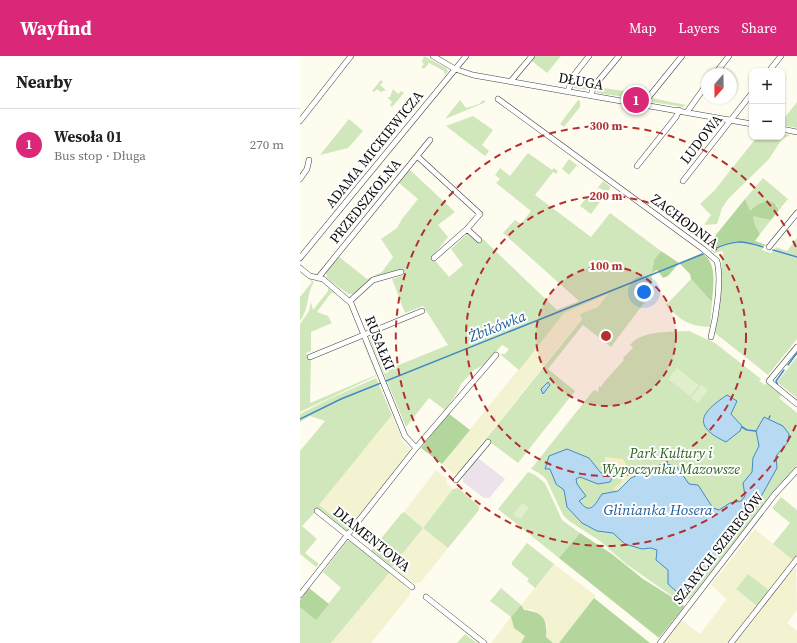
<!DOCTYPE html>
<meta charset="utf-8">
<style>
:root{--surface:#fff;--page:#f6f6f6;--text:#202124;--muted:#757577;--line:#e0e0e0;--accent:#db2777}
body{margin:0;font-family:"Source Serif 4",serif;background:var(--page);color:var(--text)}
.controls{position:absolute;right:12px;top:12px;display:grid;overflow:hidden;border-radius:8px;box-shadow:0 1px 3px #0004}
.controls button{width:36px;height:36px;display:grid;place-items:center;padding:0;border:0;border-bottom:1px solid var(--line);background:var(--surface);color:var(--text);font:20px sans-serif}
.compass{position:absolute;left:401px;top:12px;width:36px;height:36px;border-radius:50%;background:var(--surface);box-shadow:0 1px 3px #0004;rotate:200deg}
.you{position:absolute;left:344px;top:236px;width:14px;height:14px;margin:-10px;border:3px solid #fff;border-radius:50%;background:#1a73e8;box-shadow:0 0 0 6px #1a73e833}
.badge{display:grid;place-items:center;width:26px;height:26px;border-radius:50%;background:var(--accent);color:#fff;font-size:13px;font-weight:700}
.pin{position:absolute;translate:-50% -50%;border:2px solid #fff;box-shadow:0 1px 4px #0006}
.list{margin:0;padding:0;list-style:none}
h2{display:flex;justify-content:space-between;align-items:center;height:52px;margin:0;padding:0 16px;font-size:17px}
h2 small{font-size:13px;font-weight:400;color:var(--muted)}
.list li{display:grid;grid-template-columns:26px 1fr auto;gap:12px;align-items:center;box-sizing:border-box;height:72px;padding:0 16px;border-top:1px solid var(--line)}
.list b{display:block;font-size:15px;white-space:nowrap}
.list p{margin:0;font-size:13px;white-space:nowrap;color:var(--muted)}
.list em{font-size:13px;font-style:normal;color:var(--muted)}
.map{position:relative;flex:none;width:497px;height:587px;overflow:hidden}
header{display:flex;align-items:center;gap:24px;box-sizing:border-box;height:56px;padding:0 20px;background:var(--accent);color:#fff}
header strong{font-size:19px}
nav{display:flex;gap:22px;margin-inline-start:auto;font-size:14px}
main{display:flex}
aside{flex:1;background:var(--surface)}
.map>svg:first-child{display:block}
.industrial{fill:#ebe2ec}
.farmland{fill:#f3f2d1}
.green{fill:#cfe7bb}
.forest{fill:#b2d69b}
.sand{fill:#f7edbe}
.pitch{fill:#e1eecc}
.water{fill:#b7d9f2;stroke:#428ac5}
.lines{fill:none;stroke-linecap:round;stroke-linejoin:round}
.stream{stroke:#428ac5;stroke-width:1.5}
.minor-casing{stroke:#414141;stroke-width:6}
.minor{stroke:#fff;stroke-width:5}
.ring{fill:none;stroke:#b52f2e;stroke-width:2;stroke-dasharray:7 5}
.labels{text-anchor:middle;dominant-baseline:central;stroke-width:4;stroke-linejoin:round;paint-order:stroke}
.street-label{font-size:14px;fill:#0e0e0e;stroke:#fff}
.park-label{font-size:14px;font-style:italic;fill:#2c6222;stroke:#fff}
.water-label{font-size:15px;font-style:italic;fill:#1e5c98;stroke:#fff}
.centre{fill:#b52f2e;stroke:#fff;stroke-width:2}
.ring-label{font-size:12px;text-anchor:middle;font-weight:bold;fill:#b52f2e;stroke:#fff;stroke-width:4;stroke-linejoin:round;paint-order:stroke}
</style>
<header>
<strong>Wayfind</strong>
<nav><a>Map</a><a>Layers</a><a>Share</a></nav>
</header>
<main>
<aside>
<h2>Nearby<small></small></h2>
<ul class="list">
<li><span class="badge">1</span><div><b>Wesoła 01</b><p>Bus stop · Długa</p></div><em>270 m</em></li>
</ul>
</aside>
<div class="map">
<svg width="497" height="587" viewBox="0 0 497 587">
<rect width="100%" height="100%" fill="#fefcef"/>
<path class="industrial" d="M178,402L205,423L189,442H184L163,426V421Z"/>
<path class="farmland" d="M309,238L298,251L280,258L282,262L158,417L154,418L142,408L264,257Z
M92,359L103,385L110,392V397L49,473L19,449Z
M136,414L146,422L147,428L153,433L123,472L148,492L121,526L115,528L109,523L108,525L92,511L123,472L104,456Z
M455,473L494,505L470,535L448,518L436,533L458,551L430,587H363L381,564L400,578L427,543L411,529Z
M496,507L497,554L487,567L497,575V587H433Z
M254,508L296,540L259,587H253L246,581L247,569L243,562L231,553L224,554L221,549Z
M90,516L106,528L104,530L110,534V539L71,587H31Z
M211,561L214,572L225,580L221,587H191Z"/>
<path class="green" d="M124,0L146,12L148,15L145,19L144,15L129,7L124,13L121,11L124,8L122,6Z
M236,0H261L247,17L232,5Z
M276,19H277V29L292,30L289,34L274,32L272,28L274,25H277Z
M81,24L83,26L80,29L86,34L81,36L77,33L74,36L72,35Z
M297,31L324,35L325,41L297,37Z
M93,33L98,38L101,35L104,37L92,51L90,49L92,46L87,41H90Z
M352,42L386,49L383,51L352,46Z
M160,44L166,52L179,48L183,44L186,46L145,63Z
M278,44L280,45V51L264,71L260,68Z
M497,46V72L482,69V65Z
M173,60L193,74L182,89L189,95L185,100L146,70Z
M49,63L63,75L48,92L20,99Z
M482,77L490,79L482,83L469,103L429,142L422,152L417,168L404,169L411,159L400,148L414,135L457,81H482Z
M228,97L252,114L254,112L258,115L256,118L253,116L235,139L291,181L310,157L361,195L354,204L350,239L311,291L283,269L248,313L275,335L218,407L186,383L282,263L280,258L298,251L308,238L264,257L219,314L200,298H205L209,293L202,289L184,309L174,314L161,328L157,337L145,354L129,342L106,371L70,284V281L73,279L71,284L84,315L148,289L123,250L105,257L92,223L104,219L101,214L77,220L54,238H48L27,222L26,216L38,200L67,223L82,216L93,201L81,183L97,172L102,163L118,143L98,126L109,113L155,156L138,169L148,181L132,201L149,221L163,209L151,193L168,177L179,186L183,183L257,254L279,245L203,177L215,164L221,168L231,155L196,127L200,123L195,119L200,112L210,120Z
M269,103L277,109L269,119L262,113Z
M463,122L488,143L479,154L477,149L462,146L450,156L445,143Z
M303,125L311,131L291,158L280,150L287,141L292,145L298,136L302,138L304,135L300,132L297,133Z
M453,159L471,164L460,178L454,170Z
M497,182V201L474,194L476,191L487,195Z
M441,185L463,192L462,194L471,197L473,195L497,202V283L468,319L415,277L423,195L414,197L412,195L427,188Z
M9,222L14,226C6,239 10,251 0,265V241L12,226Z
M391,223L412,246L410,271C389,270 381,265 366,249Z
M28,232L34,237H31L17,256L28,260L32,267L11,276V295L6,297L11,304L10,347L76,319L63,287L59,285L63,286L76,318V320L0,356V268L9,255L11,246L13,254L28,235Z
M389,275L415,287L461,323L459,325L465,329L467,327L482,339L479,342L497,357V409L391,543L383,544L372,540L326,508L300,485L269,465L263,459L246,423L239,417L231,413L293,335L295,334L298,336L299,330L301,331L304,326L324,304L323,302L333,292L330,289C341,274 372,276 389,275Z
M497,301V342L477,326Z
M76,322L92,359L19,449L49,473L47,476L18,453L2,470L17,483L5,497L19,508L16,511L0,498V395L25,365L10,360L0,366V358L29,343Z
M228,416L235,419L245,427L262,464L280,477L259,502L198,453Z
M158,432L179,450V454L148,492L123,472L92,511L71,495L101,458L104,456L123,472L153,433Z
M481,441L497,454V501L494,505L473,488L490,467L472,452Z
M47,485H53L90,516L31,587H0V551L16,563L41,532L23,516Z
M227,487L254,508L235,532L227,525L229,523L212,509V506Z
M448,518L470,535L458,551L436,533Z
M201,532L221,549L211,561L190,545Z
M165,578L177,587H157Z"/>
<path class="forest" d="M445,143L450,155C459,146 472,139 479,154L471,164L453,160L455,170L460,178L455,185L466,189L464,190C441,184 433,183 411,194L410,189L411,185Z
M361,195L379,207L402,197C418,208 413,229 412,246L391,223L390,218L379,207L368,220L363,222L357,214L352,217L354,204Z
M148,357L170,374L142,408L121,392Z
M280,477L312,498L343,523L383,548L384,551L359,582L259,502Z
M9,532L29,548L16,564L0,551V544Z
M294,542L350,587H259Z
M221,549L224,554C241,556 248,561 246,581L253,587H221L225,580L214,572L211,561Z"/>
<path class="sand" d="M305,401L323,403L329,414L322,419L305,408Z
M336,414H341L343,417L330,423L318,435H316L313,432L320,428L324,420Z"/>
<path class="pitch" d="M377,312L399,329L390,340L368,323Z
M401,329L408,334L398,347L391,342Z
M222,447L229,452L220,463L213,458Z"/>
<path class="water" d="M248,326L250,329L243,338L241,333Z
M427,339L437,345L431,358L442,370L440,375L426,386C392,370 400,357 427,339Z
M464,361L483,370L489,378L488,386L476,400L477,412L453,455L429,487L393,528L392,531L381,537H378L368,528V514L356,504L357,494L351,492L342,493L325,488L313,477L297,475L282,467L267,451L264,434L256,428L250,413H245L249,400L267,393L289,402L301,417L313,420L310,426L298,428L280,421L276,423L277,428L286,440L279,445C282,447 283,451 287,452C294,454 298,443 302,438L318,435L331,422L364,407L377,411L389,428L398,429L413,452L419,454L430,447L441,445L445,440L443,427L452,416L453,402L459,390L456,375Z"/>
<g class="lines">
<path class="stream" d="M412,194C433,184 441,184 463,191
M473,194L497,201
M488,309L497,297
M478,330L476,325L484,314
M469,362L470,360
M0,363L41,343L403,198
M442,371L447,374L456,375"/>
<g class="minor-casing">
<path id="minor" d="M133,0L155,13L173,19L452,68
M469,15L481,0
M415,18L429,0
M211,25L232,0
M268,35L274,19L289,0
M291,39L294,30L319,0
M198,43L403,193L417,205C422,225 416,261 411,281
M346,49L348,42L382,0
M387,56L407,28
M0,65L51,0
M482,73L497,76
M117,100L180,158L167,173
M337,110L376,61L379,54
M0,123L7,113L9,104
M383,125L452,37
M469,191L497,157
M0,202L166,0
M134,202L167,173L179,184
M0,212L10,220L23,223L51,247L105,380L116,392
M18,222L130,84
M50,245L73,224L101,216
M497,291L469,325L497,348
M10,301L122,255
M156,424L188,386
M17,455L112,531
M0,539L116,392L196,299
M126,541L184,587
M360,587L475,438L497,414
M431,587L497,503"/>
</g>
<use href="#minor" class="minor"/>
</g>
<circle cx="306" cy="280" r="70" fill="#b52f2e" fill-opacity=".12"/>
<g class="ring">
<circle cx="306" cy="280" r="70"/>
<circle cx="306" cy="280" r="140"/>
<path d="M496 369A210 210 0 1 1 496 191"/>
</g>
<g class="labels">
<g class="street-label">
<text transform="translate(281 25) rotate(10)">DŁUGA</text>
<text transform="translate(401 83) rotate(-52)">LUDOWA</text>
<text transform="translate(74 93) rotate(-51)">ADAMA MICKIEWICZA</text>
<text transform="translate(65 145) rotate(-51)">PRZEDSZKOLNA</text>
<text transform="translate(385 165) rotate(37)">ZACHODNIA</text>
<text transform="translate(80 287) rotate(68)">RUSAŁKI</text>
<text transform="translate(72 483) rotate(39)">DIAMENTOWA</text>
<text transform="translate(418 492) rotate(-52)">SZARYCH SZEREGÓW</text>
</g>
<g class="park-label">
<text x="371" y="397">Park Kultury i<tspan x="371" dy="16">Wypoczynku Mazowsze</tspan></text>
</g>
<g class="water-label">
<text transform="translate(197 270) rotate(-22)">Żbikówka</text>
<text x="358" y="453">Glinianka Hosera</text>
</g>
</g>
<circle cx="306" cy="280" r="6" class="centre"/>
<g class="ring-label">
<text x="306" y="74">300 m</text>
<text x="306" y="144">200 m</text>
<text x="306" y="214">100 m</text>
</g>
</svg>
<div class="controls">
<button>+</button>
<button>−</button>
</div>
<svg class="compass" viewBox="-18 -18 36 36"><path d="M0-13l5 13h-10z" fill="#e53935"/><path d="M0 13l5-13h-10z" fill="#757577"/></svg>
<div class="you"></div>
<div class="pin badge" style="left:336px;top:44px">1</div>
</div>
</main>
